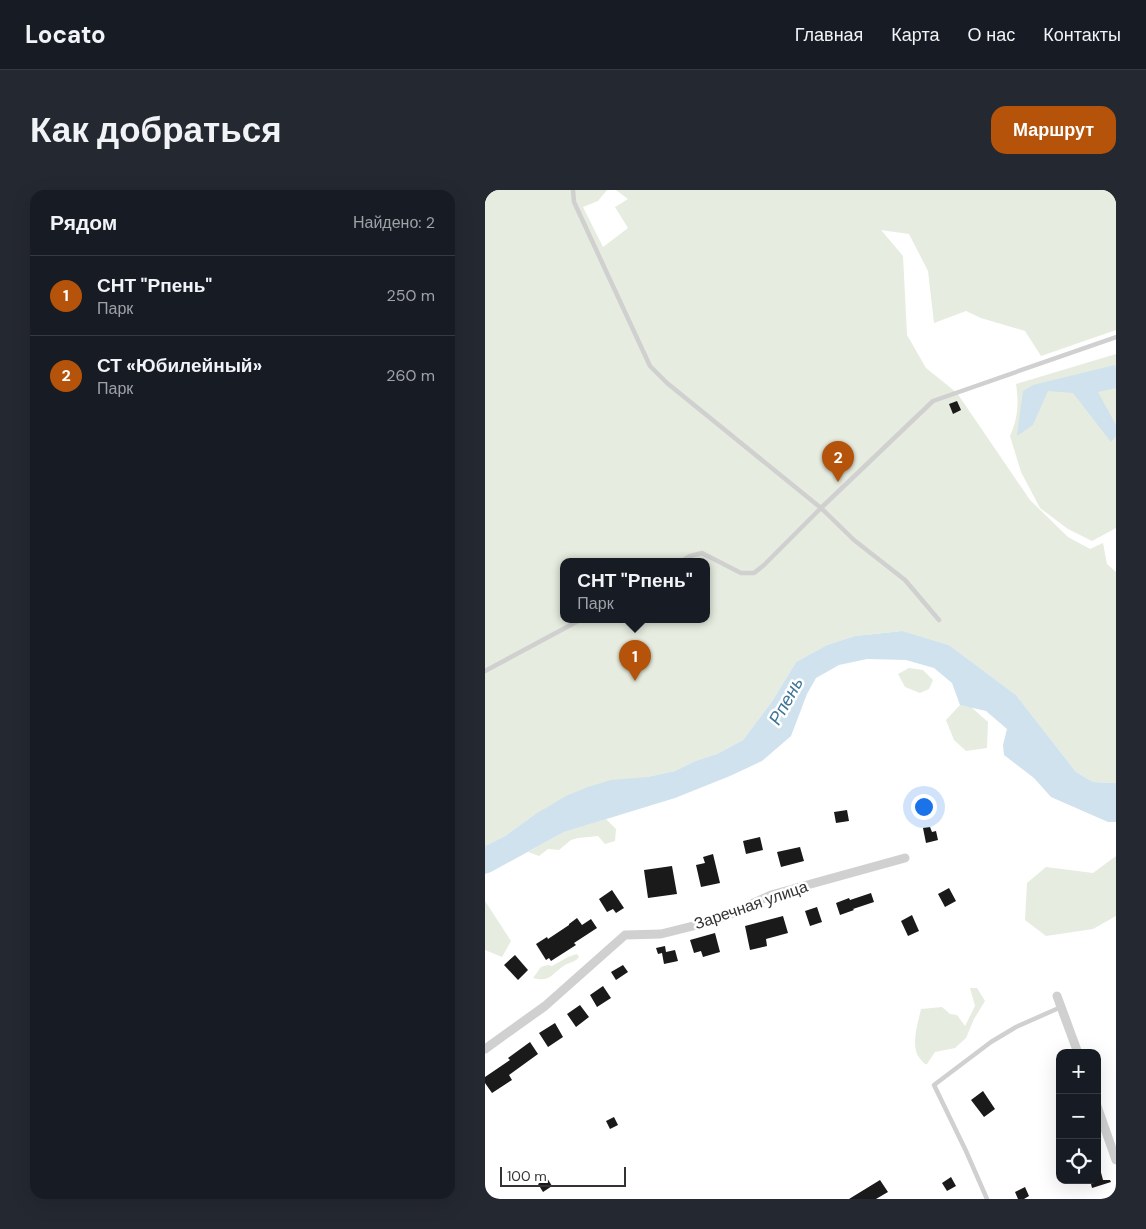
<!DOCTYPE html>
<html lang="ru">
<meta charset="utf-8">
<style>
:root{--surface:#171b24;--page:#242831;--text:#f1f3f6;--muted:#9ea1a6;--line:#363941;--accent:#b45309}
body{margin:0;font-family:"DM Sans",sans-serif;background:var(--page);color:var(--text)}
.controls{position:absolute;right:15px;bottom:15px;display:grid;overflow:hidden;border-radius:10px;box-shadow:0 5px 20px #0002}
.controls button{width:45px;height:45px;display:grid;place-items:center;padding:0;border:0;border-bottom:1px solid var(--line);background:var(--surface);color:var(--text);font:25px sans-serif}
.scale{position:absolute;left:15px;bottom:12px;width:126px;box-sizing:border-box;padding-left:5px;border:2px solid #333;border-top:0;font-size:14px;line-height:18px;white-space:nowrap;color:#333;-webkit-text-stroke:4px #fff;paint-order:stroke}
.you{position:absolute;left:438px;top:616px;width:18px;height:18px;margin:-12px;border:4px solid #fff;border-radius:50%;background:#1a73e8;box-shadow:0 0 0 8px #1a73e833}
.badge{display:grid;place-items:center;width:32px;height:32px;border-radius:50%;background:var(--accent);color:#fff;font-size:16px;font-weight:700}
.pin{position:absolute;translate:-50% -41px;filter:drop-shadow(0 1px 2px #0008)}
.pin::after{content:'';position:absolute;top:26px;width:18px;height:15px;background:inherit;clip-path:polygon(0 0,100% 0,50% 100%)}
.popup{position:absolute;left:75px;top:368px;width:150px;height:65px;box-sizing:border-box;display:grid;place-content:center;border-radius:10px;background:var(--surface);filter:drop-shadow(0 1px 4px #0005);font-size:16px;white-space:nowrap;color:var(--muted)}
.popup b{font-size:19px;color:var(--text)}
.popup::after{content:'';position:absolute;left:50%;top:100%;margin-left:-10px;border:10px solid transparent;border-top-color:var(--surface)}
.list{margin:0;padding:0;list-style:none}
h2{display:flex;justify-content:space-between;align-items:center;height:65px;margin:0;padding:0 20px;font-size:21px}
h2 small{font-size:16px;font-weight:400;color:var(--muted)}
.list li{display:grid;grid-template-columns:32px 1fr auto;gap:15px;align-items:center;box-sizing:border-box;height:80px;padding:0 20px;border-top:1px solid var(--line)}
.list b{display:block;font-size:19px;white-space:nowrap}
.list p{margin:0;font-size:16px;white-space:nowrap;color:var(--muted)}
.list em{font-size:16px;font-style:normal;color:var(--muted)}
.icon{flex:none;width:28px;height:28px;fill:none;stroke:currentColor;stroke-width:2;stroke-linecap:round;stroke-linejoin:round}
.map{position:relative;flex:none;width:631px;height:1009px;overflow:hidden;border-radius:15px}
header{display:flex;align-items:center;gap:30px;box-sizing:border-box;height:70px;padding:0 25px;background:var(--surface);border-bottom:1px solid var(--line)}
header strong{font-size:24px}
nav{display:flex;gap:28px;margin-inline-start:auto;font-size:18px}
.intro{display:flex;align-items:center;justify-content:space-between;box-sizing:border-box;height:120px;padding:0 30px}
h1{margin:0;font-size:35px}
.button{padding:12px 22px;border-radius:15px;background:var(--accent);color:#fff;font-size:18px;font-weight:700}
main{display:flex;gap:30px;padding:0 30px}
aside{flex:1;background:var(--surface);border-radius:15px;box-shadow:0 5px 20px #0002}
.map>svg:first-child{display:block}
.green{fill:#e6ecdf;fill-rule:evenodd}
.water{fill:#cfe2ee}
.building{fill:#1a1a1a}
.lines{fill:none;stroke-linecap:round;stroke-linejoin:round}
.lane{stroke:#d0d0d0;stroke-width:4.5}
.street{stroke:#d0d0d0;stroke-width:9}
.labels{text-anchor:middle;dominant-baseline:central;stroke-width:5;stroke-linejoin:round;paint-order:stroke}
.street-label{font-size:16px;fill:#333;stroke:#fff}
.water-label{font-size:18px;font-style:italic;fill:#3f7597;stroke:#fff}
</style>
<header>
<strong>Locato</strong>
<nav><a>Главная</a><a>Карта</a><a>О нас</a><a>Контакты</a></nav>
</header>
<div class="intro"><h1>Как добраться</h1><a class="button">Маршрут</a></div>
<main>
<aside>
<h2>Рядом<small>Найдено: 2</small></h2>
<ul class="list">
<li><span class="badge">1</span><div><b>СНТ &quot;Рпень&quot;</b><p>Парк</p></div><em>250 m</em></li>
<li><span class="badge">2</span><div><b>СТ «Юбилейный»</b><p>Парк</p></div><em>260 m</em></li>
</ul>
</aside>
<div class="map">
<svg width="631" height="1009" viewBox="0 0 631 1009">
<rect width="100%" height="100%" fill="#fff"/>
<path class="green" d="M0,0H122L113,11L98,17L118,57L143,38L130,17L143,9L131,0H631V140L556,166L540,141L496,128L481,121L449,133L443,81L424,44L396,40L418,66L422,145L441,178L472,203L545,310L583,347L605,359L618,353L622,374L631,382V593L608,592L591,582L531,505L464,455L416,441L370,446L342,455L311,472L288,510L258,550L232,564L210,571L190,581L162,587L49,625L20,646L0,656ZM79,372H221V430H79Z
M631,164V338L607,351L583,339L555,318L536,282L525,246C533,228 534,213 531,194Z
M424,478L438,480L448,490L444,499L435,503L420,497L413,484Z
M475,515L486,517L503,532L502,558L481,561L469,550L461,530Z
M121,629L131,639L130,651L120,654L113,646L93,648L86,650L74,660L63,659L54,666L43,662L79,642Z
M631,666V726L608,739L561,746L540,730L542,693L561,677L608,683Z
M0,711L26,751L17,767L0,760Z
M92,764L94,767C90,772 86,772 80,775C67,783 66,793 48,788L56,777L63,775L67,776L83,767Z
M485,798H492L500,811L489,829L481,848L470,858L450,862L442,874H440C437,871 434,868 432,864C427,850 433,833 436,819L457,817L465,824L472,825L480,836L490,816Z"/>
<path class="water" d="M630,175L631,178V198L613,202L631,235V246L626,252L588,203L563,201L548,235L532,246L538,201L548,195Z
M417,441L464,455L531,505L591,582L608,592L631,593V632H623L566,607L549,588L519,565L518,555L522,539L501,521L475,515L467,493L449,478L421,470L382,469L354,475L331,488L322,504L306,546L277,571L245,586L190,608L79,642L6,682L0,684V656L20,646L49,625L81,606L103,597L126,590L162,587L190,581L210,571L232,564L258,550L288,510L311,472L342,455L370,446Z"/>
<path class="building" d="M472,211L476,220L468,224L464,214Z
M362,620L364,631L351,633L349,622Z
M445,637L447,642L451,641L453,650L441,653L438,638Z
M275,647L278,660L261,664L258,651Z
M315,657L319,671L296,677L292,662Z
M228,664L235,693L216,697L211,675L220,673L218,667Z
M187,676L192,704L163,708L159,680Z
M464,698L471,711L460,717L453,704Z
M127,700L139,718L131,723L128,719L122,722L114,709Z
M386,703L389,712L368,719L369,720L355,725L351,713L364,708L365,710Z
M332,717L337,732L325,736L320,721Z
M427,725L434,741L423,746L416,731Z
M298,726L303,743L281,749L282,756L265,760L260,736Z
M92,728L97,735L106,729L112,738L89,753L91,755L66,771L64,768L61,770L51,754L62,747L63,749L84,735V734Z
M230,743L235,762L218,767L216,761L209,763L205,750Z
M180,756L181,762L190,760L193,771L179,774L177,763L173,764L171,758Z
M30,765L43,780L33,790L19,775Z
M138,775L143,782L131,790L126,782Z
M118,796L126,808L112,817L105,805Z
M95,815L104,827L91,837L82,824Z
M70,833L78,847L63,857L54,843Z
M45,852L53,864L24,885L27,890L7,903L0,893V887L25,870L23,868Z
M498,901L510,919L499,927L486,910Z
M129,927L133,935L125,939L121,931Z
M612,975H614L618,990H625L626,992L607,998L605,990H612Z
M466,987L471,996L462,1001L457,993Z
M62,988L67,996L58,1002L53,994Z
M395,990L403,1002L391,1009H364Z
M540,997L544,1006L539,1009H533L530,1002Z"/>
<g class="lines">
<path class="lane" d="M88,0L89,12L165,176L182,193L336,318L369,350L420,390L454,430
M195,372L205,366L217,363L256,383H269L279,375L336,318L448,211L631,147
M0,481L95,430
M502,1009L481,961L449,895L506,852L531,837L576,817"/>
<path class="street" d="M572,806L593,863
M0,859L60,816L140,745L176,744L232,730L286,705L420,668
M612,916L631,970"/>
</g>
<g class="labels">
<g class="street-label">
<text transform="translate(266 715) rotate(-19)">Заречная улица</text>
</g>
<g class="water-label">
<text transform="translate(301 511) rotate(-61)">Рпень</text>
</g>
</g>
</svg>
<div class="controls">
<button>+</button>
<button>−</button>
<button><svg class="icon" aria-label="locate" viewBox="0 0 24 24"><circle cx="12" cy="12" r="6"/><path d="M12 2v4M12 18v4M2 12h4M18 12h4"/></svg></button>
</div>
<div class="scale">100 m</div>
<div class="you"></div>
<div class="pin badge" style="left:150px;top:491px">1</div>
<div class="popup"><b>СНТ &quot;Рпень&quot;</b>Парк</div>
<div class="pin badge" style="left:353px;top:292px">2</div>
</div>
</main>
